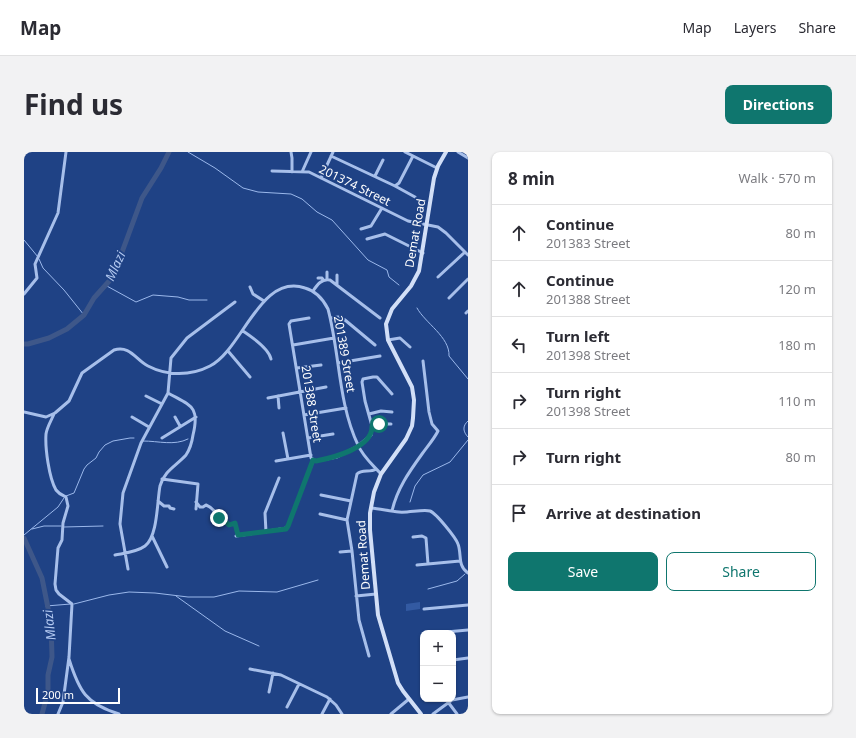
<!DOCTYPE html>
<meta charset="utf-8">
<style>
:root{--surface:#fff;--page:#f2f2f3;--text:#2b2b33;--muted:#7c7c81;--line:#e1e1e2;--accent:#0f766e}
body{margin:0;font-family:"Noto Sans",sans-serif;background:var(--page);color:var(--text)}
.controls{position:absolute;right:12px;bottom:12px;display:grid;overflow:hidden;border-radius:8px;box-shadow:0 1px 3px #0004}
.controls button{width:36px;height:36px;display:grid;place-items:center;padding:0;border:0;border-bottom:1px solid var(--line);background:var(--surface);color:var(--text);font:20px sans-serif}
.scale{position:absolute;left:12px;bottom:10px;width:84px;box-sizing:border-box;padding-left:4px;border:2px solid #fff;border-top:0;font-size:11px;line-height:14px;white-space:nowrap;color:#fff;-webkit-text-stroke:3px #1f4285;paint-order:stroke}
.stop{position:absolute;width:12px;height:12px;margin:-9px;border:3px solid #0f766e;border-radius:50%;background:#fff}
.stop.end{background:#0f766e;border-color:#fff;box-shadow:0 1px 4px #0008}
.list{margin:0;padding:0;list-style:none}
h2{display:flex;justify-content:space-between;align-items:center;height:52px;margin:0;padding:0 16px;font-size:17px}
h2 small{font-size:13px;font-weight:400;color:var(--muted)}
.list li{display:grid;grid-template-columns:26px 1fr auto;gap:12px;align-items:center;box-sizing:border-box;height:56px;padding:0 16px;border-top:1px solid var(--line)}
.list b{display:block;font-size:15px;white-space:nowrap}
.list p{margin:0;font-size:13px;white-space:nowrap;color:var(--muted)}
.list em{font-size:13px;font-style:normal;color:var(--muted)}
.actions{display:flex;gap:8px;padding:12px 16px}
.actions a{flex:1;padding:9px 0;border:1px solid var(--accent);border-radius:8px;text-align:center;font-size:14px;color:var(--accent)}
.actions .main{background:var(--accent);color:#fff}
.icon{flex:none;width:22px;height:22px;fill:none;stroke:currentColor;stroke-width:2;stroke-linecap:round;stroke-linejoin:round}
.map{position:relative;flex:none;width:444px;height:562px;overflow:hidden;border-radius:8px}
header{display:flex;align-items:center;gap:24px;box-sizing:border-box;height:56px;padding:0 20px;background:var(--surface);border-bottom:1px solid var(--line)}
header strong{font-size:19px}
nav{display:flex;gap:22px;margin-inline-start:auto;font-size:14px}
.intro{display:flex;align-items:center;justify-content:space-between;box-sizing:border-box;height:96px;padding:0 24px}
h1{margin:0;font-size:28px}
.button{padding:10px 18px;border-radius:8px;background:var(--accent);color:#fff;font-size:14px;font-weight:700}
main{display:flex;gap:24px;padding:0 24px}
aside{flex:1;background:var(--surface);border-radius:8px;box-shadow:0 1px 3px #0004}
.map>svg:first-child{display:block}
.green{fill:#335aa2}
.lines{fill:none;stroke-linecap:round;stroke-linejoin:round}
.stream{stroke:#9bb8eb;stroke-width:1}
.river{stroke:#3e5789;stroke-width:5}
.street{stroke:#a7bfea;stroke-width:3}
.secondary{stroke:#d2dff7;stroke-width:4}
.route{stroke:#0f766e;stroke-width:5}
.labels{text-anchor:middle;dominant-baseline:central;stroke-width:3.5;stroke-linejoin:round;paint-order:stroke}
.street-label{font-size:12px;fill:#fff;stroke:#1f4285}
.water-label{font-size:13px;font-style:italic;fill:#b3c9f1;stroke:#1f4285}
</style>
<header>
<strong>Map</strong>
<nav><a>Map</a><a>Layers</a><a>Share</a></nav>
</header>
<div class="intro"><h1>Find us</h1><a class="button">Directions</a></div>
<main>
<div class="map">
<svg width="444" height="562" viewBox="0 0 444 562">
<rect width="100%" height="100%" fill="#1f4285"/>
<path class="green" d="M396,450V457L382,459V452Z"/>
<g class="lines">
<path class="stream" d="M164,0L191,16L219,36L234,40L267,42L278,47L293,60L308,68L344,108L363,118L365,125L375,133
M0,88L14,105
M15,107L19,116L40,138L60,163
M81,133L112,150L129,143L154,145L165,148H183
M393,156C401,171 426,185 425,204L444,227
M444,269C438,274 439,280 444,285
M119,289C135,289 150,294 164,287
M42,344L50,341L60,317L63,313L72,306L75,300L81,293L89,289L106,286H110
M386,350L391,334L399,323L426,310L444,288
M40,375L79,374
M8,377L20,374H37
M0,383L34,355L40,346
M404,437L433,429L441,422
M152,444L201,479L235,494
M50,452L85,443L105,440L131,441L164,445H190L215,439L253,440L294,428
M22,454L47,452"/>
<path class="river" d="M0,192H4L25,186L43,177L60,163L70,146L87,127L94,111L118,46L137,16L145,0
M0,386L18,426L27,471L28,505L24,523V540L18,562"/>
<path class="street" d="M267,0L268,6V20
M381,0L413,16
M434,0L444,6
M307,4L371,34L375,31L389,4
M248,19L285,20L384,69L414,75L422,81L444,103
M278,20L287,0
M351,24L359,8
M297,26L309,0
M371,34L391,45
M337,77L347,74L358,56
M343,87L361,82L399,101
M303,120V127
M313,123V133
M414,125L441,100
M294,126H298L299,128
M226,135L229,142L240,149
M289,139C293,133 298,126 306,128L356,166
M0,142L13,126L11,112L34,61L42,0
M425,146L444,127
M442,161L444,159
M285,166L267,169L265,172L287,306L292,309L313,305L334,294L347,283L348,274L341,249L338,230L339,227L349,225H353L368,242
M307,166L314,165L321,168L351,193
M219,179C228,185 245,197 247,207
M364,188L376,186L386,195
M269,193L310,186
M204,199L226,225
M314,211L356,204
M273,216L297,213
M122,244L138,252
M254,244L255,256
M244,246L302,235
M0,260L22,265L31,261L45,249L58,221L90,198C106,193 112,208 124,214C143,224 167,224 186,214C219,197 236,121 281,136C292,139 299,147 304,157C316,202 314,251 334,293C339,305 349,313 357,322
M30,262C27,269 23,275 22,282C21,296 25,326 32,338C35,342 38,343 42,345L44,354L39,371L38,388L34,396L31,432L32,438L35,442L48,452L45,505L39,550L34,562
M345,262L357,259L368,260
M280,263L322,256
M108,265L125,275
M151,265L156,274
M348,274L360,272H367
M259,281L264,307
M138,286L172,265
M284,286L309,282
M252,309L287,303
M138,327L174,332L172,357
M297,343L327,349
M134,349L140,354H145L146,356L150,357
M172,350L176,355H179L182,353C189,356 193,361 195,368L205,373L211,371L214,383
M347,356C356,357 366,359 375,360C384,361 399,357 406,359C412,361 432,386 434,392C438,403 433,413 444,421
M368,359C373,337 385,320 398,302C403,295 410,287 414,279L408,272L405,260L399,209
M296,362L323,368
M242,380L241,361L255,326
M128,384L143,415
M212,384L263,376L289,309
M389,385L398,384L402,386L404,412
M316,400L328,399
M91,403C101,401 113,400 121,394C134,384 133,349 136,334C140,319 152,314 162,303C166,297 168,290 169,283C176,254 167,254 144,241
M393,413L436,409
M104,417L96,372L99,341L117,291L144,241L147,206L163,186L211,150
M332,444L352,442
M400,457L444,453
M411,481L444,478
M345,504L335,468L328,399L323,368L333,322C338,317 346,321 352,317
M45,507C55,539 62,552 95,562
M429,508L444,506
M226,517L257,523L303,545L312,553L318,562
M245,540L249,521
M424,550L433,562
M263,555L275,532
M298,562L306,547
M367,562L385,547
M409,562L428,548L444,545"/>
<path class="secondary" d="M397,562L379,539L374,531L354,463L346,378V361L350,340L357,322L382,287L388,274L389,266L390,248L388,235L364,188L362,172L368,157L387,134L395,119L410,26L414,14L422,0"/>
</g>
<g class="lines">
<path class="route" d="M195,366L196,368L203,371L205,373L211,371L214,383L262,377L264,374L289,308L292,309C308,306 349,296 348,274L355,272"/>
</g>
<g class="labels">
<g class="street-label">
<text transform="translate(331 33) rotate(26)">201374 Street</text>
<text transform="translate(391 81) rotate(-80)">Demat Road</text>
<text transform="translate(321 202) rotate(80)">201389 Street</text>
<text transform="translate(288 252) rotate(81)">201388 Street</text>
<text transform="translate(339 403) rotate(-94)">Demat Road</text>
</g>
<g class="water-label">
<text transform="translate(91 114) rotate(-66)">Mlazi</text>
<text transform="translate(25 473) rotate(-97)">Mlazi</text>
</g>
</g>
</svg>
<div class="controls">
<button>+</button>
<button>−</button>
</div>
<div class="scale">200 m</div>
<div class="stop" style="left:355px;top:272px"></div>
<div class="stop end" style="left:195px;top:366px"></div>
</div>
<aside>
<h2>8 min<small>Walk · 570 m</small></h2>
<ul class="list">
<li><svg class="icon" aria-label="ahead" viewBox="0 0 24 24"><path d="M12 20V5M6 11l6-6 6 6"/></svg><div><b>Continue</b><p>201383 Street</p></div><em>80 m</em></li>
<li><svg class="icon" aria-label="ahead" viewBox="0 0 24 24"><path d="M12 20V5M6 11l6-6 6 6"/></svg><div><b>Continue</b><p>201388 Street</p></div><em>120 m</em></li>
<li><svg class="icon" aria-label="left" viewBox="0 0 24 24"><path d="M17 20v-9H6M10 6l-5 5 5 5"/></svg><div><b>Turn left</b><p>201398 Street</p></div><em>180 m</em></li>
<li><svg class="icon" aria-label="right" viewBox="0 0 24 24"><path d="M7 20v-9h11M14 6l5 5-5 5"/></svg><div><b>Turn right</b><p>201398 Street</p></div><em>110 m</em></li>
<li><svg class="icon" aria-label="right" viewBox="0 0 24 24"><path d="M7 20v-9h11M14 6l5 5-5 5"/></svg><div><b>Turn right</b></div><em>80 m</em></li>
<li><svg class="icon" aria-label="arrive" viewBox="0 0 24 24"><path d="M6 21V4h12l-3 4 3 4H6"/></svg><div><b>Arrive at destination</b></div></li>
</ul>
<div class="actions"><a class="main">Save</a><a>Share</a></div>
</aside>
</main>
